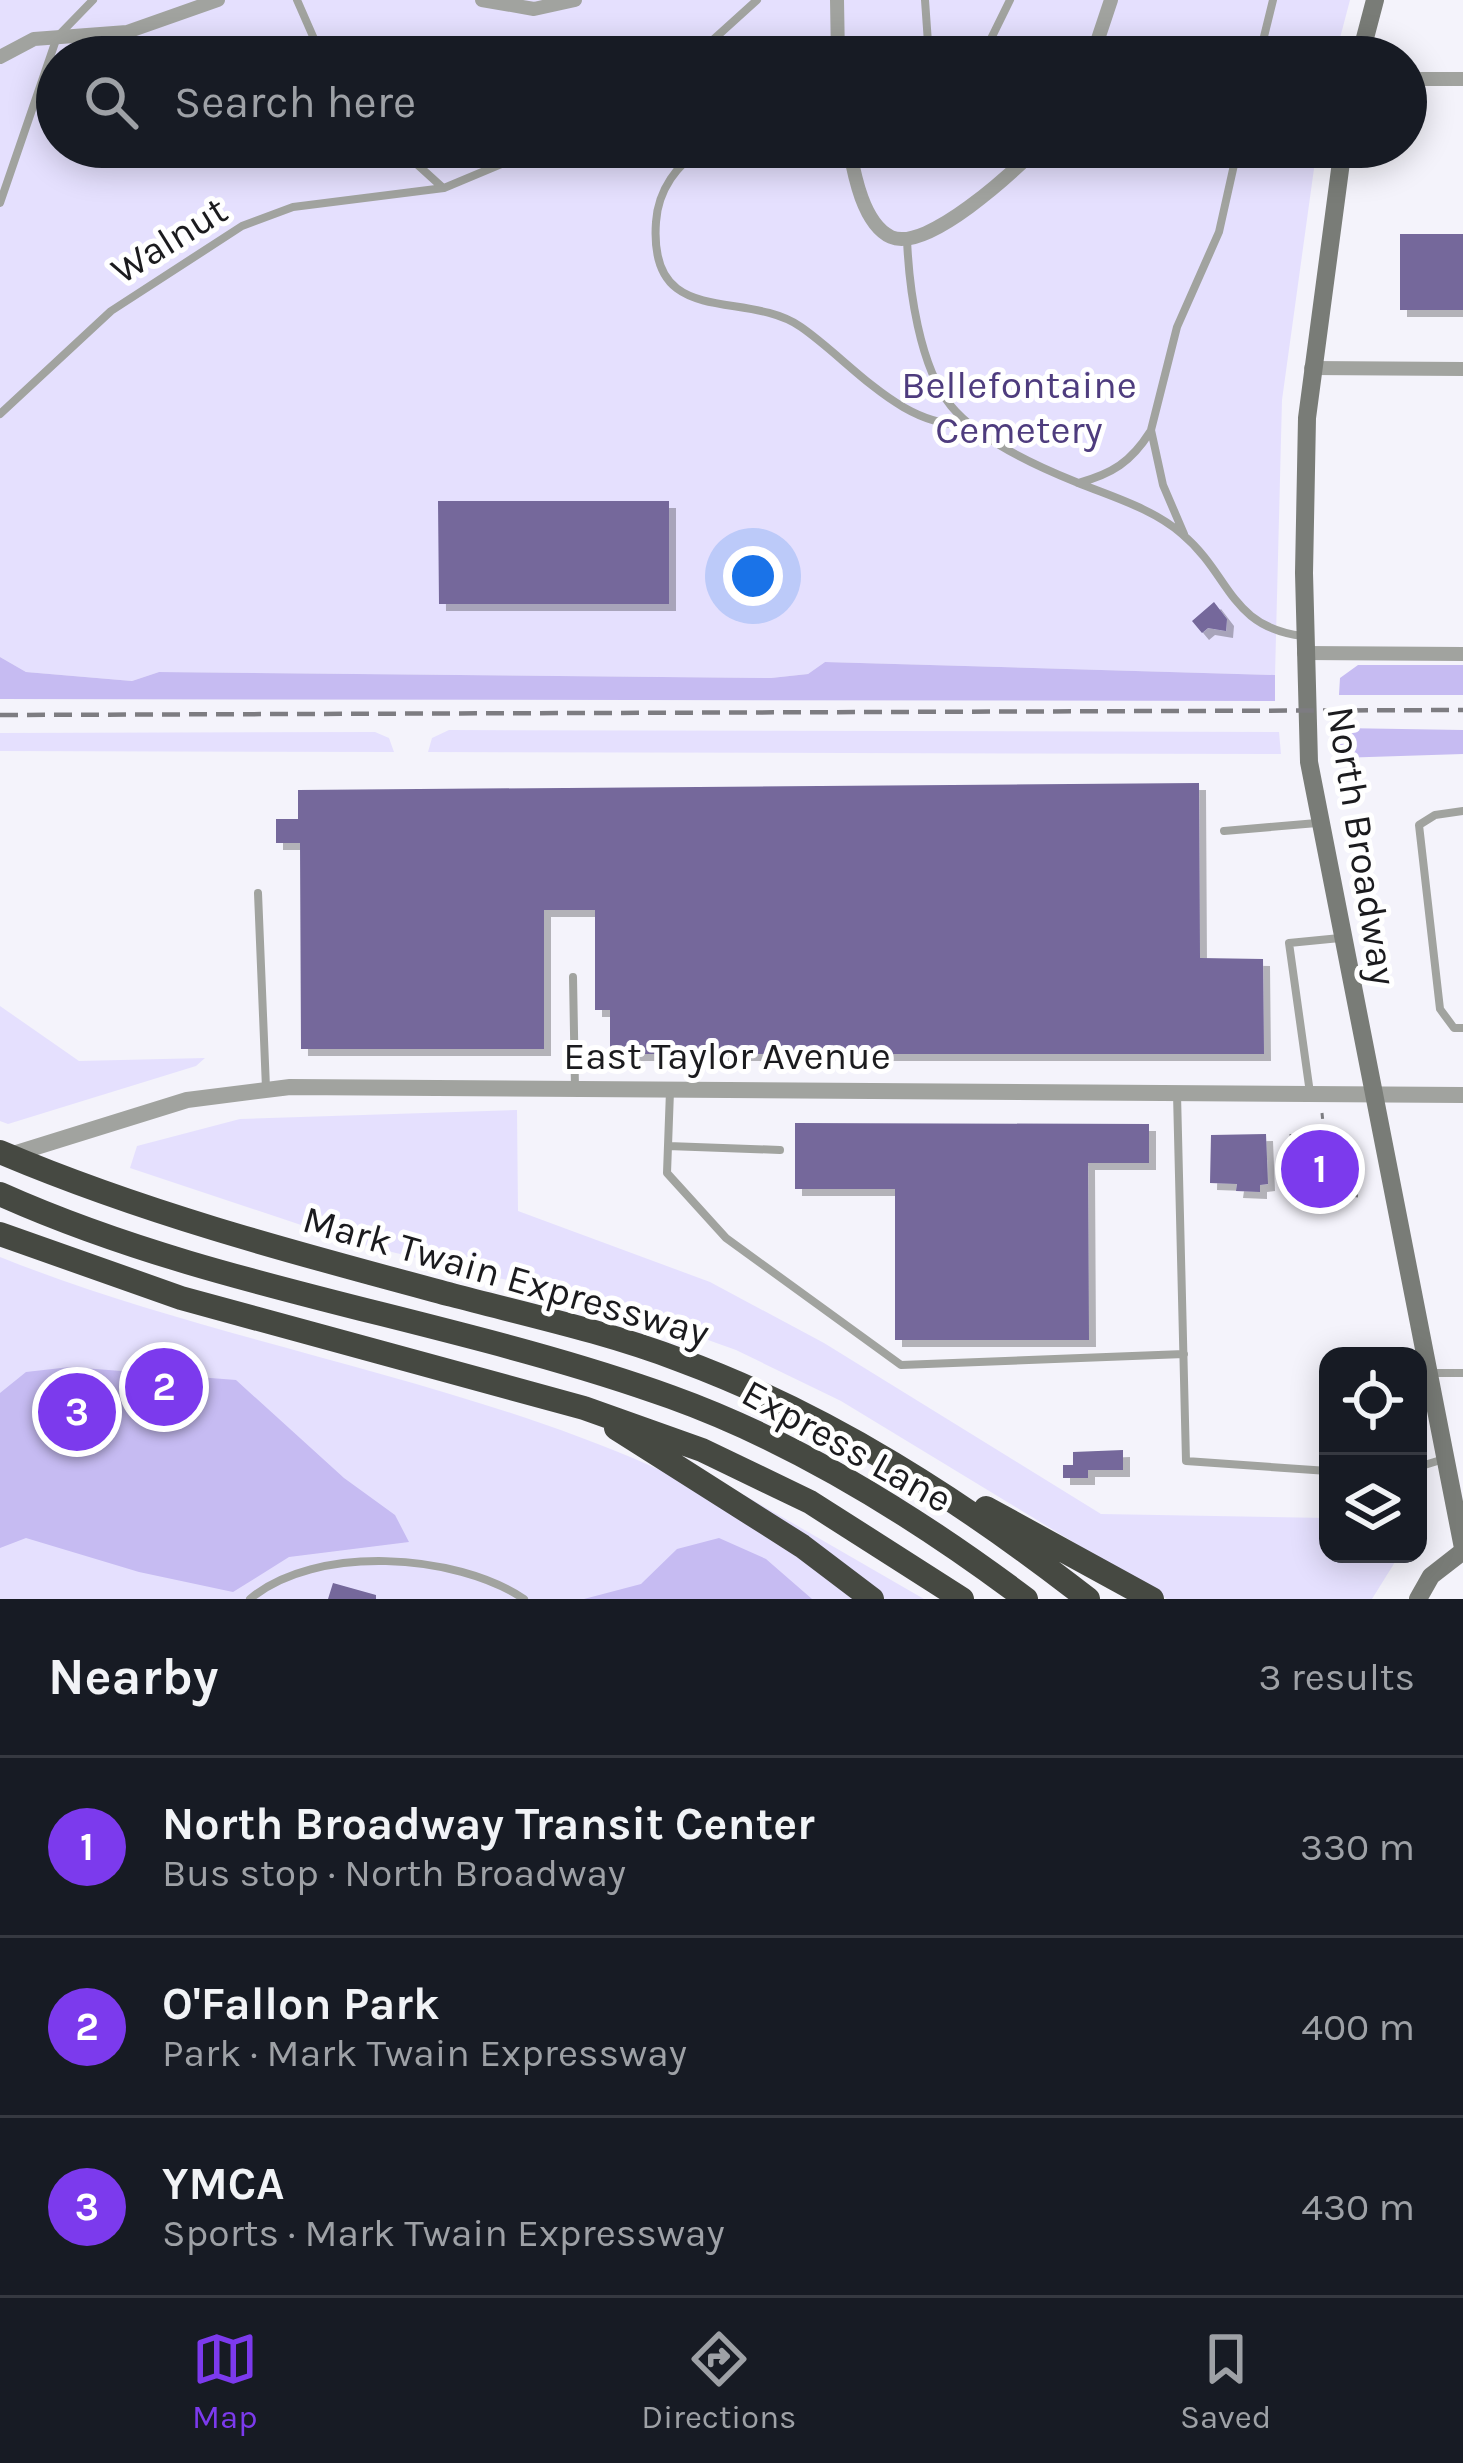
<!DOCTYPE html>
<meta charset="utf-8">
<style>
:root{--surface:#171b24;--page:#242831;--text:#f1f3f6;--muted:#9ea1a6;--line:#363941;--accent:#7c3aed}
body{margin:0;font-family:Karla,sans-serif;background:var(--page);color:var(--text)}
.controls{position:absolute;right:36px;bottom:36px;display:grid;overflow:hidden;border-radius:24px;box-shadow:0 6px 30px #0003}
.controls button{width:108px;height:108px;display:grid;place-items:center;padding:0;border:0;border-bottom:3px solid var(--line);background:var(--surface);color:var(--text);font:60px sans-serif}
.you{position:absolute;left:753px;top:576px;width:42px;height:42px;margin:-30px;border:9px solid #fff;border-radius:50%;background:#1a73e8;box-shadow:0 0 0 18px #1a73e833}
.badge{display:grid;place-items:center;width:78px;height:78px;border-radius:50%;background:var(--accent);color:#fff;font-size:39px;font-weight:700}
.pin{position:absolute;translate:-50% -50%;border:6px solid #fff;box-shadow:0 3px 12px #0006}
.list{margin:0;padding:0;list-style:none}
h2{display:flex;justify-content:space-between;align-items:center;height:156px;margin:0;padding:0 48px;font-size:51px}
h2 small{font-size:39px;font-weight:400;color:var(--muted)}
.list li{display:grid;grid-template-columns:78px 1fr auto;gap:36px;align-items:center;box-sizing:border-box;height:180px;padding:0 48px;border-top:3px solid var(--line)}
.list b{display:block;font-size:45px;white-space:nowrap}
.list p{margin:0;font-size:39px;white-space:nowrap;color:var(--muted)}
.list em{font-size:39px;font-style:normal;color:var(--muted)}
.icon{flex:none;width:66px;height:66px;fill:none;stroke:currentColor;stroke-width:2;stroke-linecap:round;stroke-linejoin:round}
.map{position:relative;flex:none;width:1463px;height:1599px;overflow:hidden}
.search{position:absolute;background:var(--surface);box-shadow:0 6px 30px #0003;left:36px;right:36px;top:36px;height:132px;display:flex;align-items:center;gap:30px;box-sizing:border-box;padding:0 42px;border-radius:66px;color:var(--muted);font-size:45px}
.sheet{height:696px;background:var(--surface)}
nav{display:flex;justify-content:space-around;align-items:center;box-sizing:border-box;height:168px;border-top:3px solid var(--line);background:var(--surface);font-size:33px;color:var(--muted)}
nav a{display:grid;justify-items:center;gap:6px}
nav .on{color:var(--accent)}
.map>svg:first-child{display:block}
.green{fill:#e5e0fe}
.forest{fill:#c6bbf2}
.building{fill:#74689b;filter:url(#shadow)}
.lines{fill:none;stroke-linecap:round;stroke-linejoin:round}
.path{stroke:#7d7d82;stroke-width:3;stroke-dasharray:6 9;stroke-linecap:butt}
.service{stroke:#a1a39f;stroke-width:8}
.minor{stroke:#a1a39f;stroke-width:14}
.tertiary{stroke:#a1a39f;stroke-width:16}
.secondary{stroke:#797c77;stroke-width:18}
.motorway{stroke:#464942;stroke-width:24}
.rail{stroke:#7d7c81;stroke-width:4.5;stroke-dasharray:18 9;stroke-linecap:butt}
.labels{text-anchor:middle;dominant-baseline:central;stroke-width:10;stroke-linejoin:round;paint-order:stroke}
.street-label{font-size:39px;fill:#1b1b1e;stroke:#fff}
.park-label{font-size:39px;fill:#4e3c7e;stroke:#fff}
</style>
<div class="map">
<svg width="1463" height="1599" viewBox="0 0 1463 1599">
<defs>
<filter id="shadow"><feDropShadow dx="7" dy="7" stdDeviation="0" flood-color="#0004"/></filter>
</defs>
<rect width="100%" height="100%" fill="#f4f3fb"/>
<path class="green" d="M0,0H1350L1335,57H57V147H1317L1282,400L1275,675L825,662L808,674L771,678L159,672L132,681L26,672L0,657Z
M449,730L1279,732L1281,754L428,752L432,738Z
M375,732L389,738L394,752L0,751V733Z
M0,1006L79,1061L205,1058L196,1066L8,1124L0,1121Z
M517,1110L518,1211L710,1282L824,1343L1101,1514L1328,1518V1554H1400L1372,1599H1167L841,1401L736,1350L613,1306L355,1243L130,1168L137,1146L240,1119Z
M0,1257C213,1342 441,1374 651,1466C725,1498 795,1550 858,1599H0Z
M744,1495L924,1599H880L741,1499Z"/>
<path class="forest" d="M0,657L26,672L132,681L159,672L771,678L808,674L825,662L1275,675V701L0,699Z
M1358,665H1463V695H1339L1340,678Z
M1340,728L1463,730V754L1338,758Z
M70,1367L236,1380L344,1478L395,1515L409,1542L289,1557L233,1592L139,1572L26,1538L0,1548V1393L26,1372Z
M719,1538L766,1559L812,1599H584L641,1584L677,1549Z"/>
<path class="building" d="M1400,234H1463V310H1400Z
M438,501H669V604H439Z
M1214,602L1227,619L1226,631L1208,628L1202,633L1192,621Z
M1199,783L1200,958L1263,959L1264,1054H610V1010H595V910H544V1049H301L300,843H276V819H298V790Z
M795,1123L1149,1124V1163H1088L1089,1340H895V1189H795Z
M1266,1134L1268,1184L1260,1185V1192L1236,1191L1237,1184L1210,1183L1211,1135Z
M1123,1450V1470H1088V1478H1063V1465H1073V1452Z
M333,1583L376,1595V1599H328Z"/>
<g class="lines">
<path class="path" d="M1322,1113L1330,1193L1358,1196
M1291,1134L1293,1160
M1306,1134L1307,1158
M1323,1155L1350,1149"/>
<path class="service" d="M297,0L322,57
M925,0L929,57
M694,57L757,0
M982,57L1010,0
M1259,57L1273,0
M398,147L442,187
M704,147C677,164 658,190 656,222C648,331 745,288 801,327C853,363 904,432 973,424
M0,203L57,37L93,0
M907,239C909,288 919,366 951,406C979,440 1036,466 1076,482C1112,497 1152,508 1182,534C1231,575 1229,627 1303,636
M0,414L111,311L242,226L293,207L444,188L542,147
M1078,483C1112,474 1131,462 1150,432
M1184,534L1163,485L1151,430L1177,327L1219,232L1238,147
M1463,811L1435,815L1419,825L1440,1009L1454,1028H1463
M1224,831L1317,823
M258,893L266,1088
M573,977L575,1088
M670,1091L667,1173L726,1238L901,1365L1184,1354
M1310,1093L1289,943L1340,938
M1177,1094L1186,1461L1328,1471
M668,1146L780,1150
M1429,1373H1463
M1418,1467L1444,1459
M250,1599C315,1544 456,1553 524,1599"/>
<path class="minor" d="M482,0L534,9L575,0
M837,0L838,57
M0,57L34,39L127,32L218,0
M1092,57L1111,0
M1406,79H1463
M849,147C854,174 863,224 891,237C927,253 1014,171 1038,147
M1311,368L1463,369
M1304,653L1463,654"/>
<path class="tertiary" d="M7,1156L187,1100L290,1087L1463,1095"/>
<path class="secondary" d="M1360,57L1375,0
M1343,147L1307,418L1304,573L1309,762L1463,1548
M1418,1599L1431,1576L1463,1551"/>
<path class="motorway" d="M0,1152C146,1214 299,1254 452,1295C528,1315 607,1332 680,1360C829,1415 964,1502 1088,1599
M0,1194C214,1290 451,1318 671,1397C799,1443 918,1518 1026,1599
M0,1234L181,1298L584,1408L702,1450L810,1502L962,1599
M616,1428L802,1546L872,1599
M986,1508L1152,1599"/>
<path class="rail" d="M0,715L1463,710"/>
</g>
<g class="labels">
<g class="street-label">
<text transform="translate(169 240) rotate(-32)">Walnut</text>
<text transform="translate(1362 846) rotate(81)">North Broadway</text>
<text x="727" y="1056">East Taylor Avenue</text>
<text transform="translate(506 1276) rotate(16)">Mark Twain Expressway</text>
<text transform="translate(847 1446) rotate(29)">Express Lane</text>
</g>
<g class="park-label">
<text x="1019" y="385">Bellefontaine<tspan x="1019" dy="45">Cemetery</tspan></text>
</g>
</g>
</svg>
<div class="controls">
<button><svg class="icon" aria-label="locate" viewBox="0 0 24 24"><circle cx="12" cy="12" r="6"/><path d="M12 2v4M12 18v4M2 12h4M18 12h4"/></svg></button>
<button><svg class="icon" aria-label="layers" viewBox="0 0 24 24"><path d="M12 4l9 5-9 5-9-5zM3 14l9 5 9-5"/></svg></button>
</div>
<div class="you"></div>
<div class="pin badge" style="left:1320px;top:1169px">1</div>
<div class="pin badge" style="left:164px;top:1387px">2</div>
<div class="pin badge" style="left:77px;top:1412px">3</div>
<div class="search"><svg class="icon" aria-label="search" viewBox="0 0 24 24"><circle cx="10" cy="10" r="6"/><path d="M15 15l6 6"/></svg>Search here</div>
</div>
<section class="sheet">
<h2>Nearby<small>3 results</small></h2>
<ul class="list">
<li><span class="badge">1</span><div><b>North Broadway Transit Center</b><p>Bus stop · North Broadway</p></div><em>330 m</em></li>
<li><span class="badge">2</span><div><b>O'Fallon Park</b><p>Park · Mark Twain Expressway</p></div><em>400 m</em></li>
<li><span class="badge">3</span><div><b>YMCA</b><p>Sports · Mark Twain Expressway</p></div><em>430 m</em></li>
</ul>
</section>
<nav>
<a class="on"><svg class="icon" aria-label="map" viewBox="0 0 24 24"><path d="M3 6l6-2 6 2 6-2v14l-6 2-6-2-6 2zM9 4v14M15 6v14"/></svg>Map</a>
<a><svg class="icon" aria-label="directions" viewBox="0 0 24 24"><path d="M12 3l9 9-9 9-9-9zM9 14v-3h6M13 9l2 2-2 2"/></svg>Directions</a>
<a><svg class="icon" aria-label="saved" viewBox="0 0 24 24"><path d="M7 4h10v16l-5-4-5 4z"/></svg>Saved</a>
</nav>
